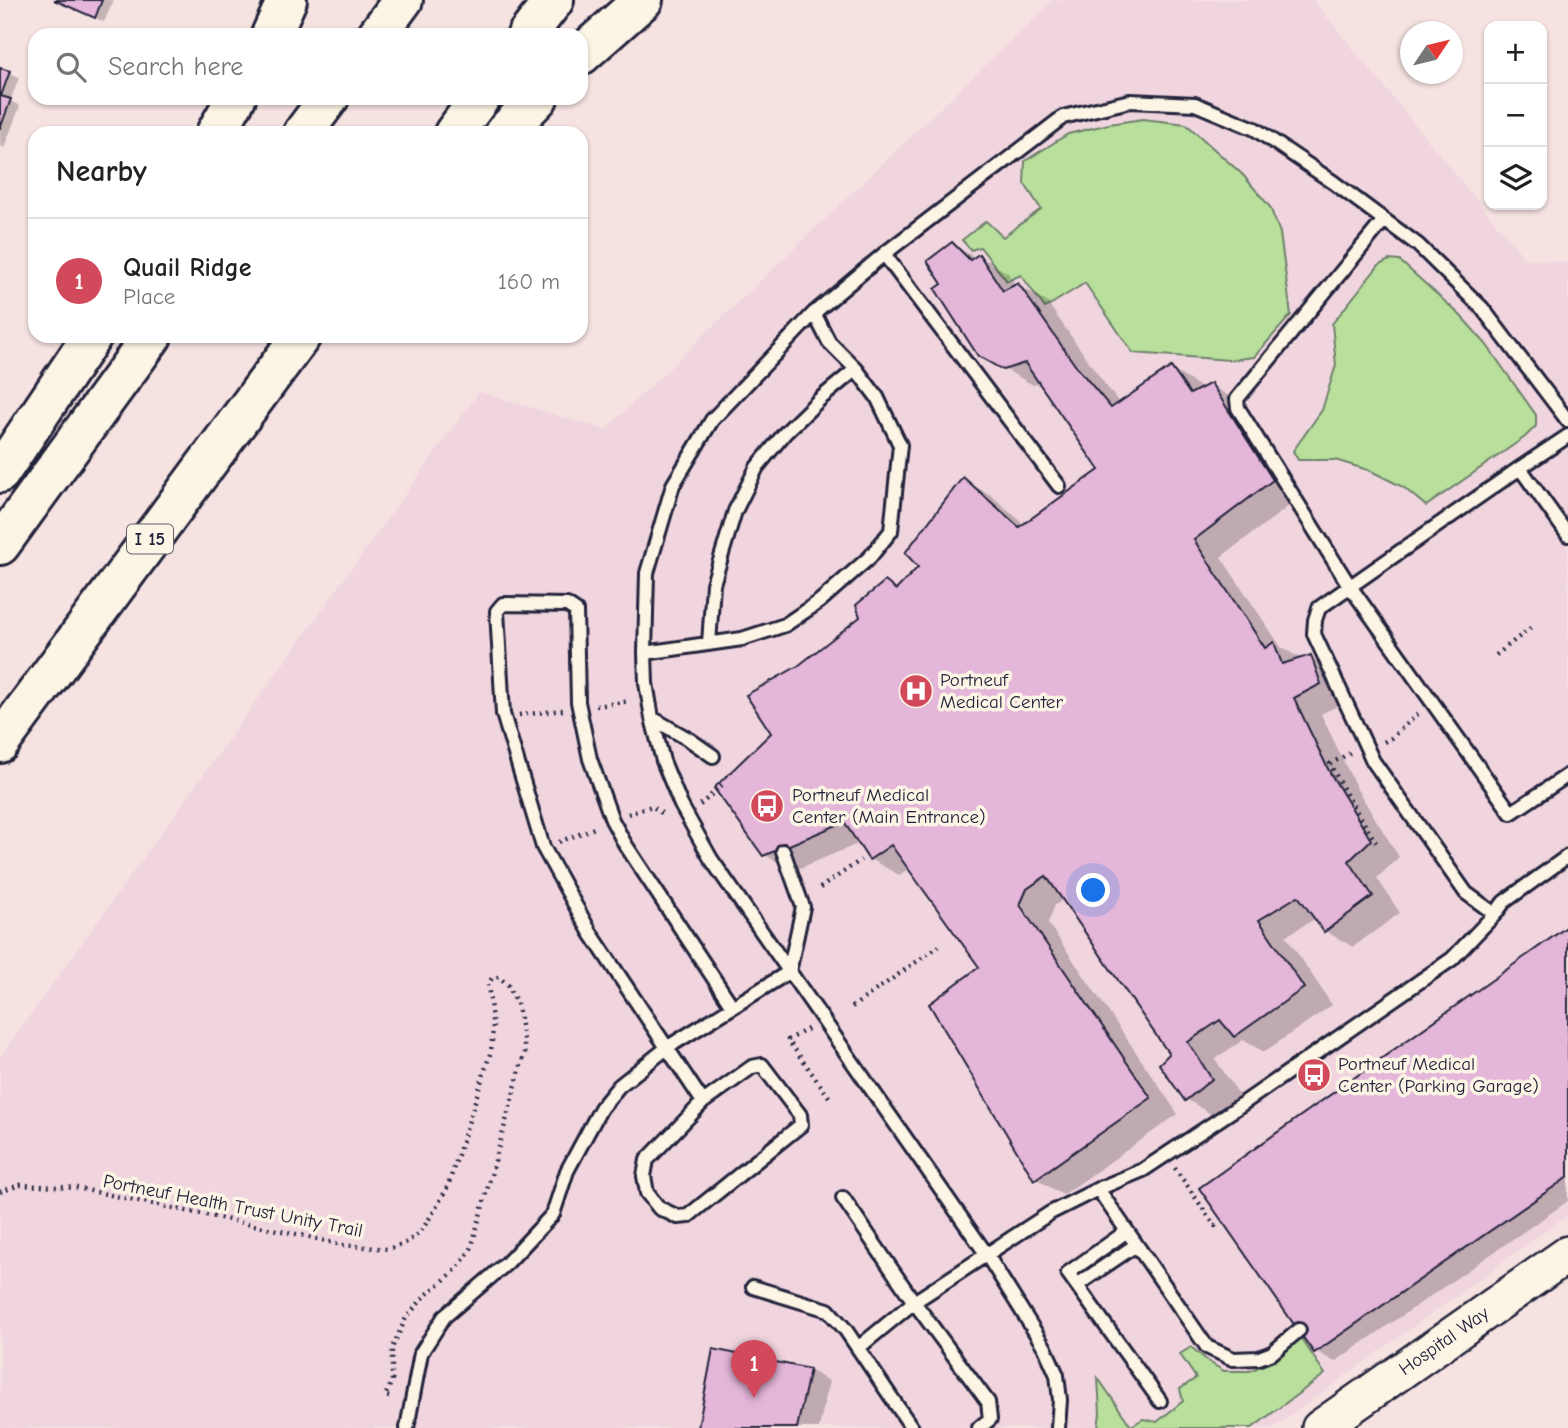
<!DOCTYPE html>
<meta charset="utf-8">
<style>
:root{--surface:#fff;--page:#f2f2f2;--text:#222;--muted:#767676;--line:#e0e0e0;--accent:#d1495b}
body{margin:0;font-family:"Comic Neue",sans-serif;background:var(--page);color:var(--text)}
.controls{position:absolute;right:21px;top:21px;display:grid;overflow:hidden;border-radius:14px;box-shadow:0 2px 5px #0004}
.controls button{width:63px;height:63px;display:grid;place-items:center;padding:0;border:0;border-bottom:2px solid var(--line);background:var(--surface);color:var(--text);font:35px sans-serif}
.compass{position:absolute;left:1400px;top:21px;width:63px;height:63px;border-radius:50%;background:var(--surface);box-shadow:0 2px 5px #0004;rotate:55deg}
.you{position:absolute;left:1094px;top:891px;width:24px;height:24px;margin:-18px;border:5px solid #fff;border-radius:50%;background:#1a73e8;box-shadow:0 0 0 10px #1a73e833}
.badge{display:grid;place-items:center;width:46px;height:46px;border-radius:50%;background:var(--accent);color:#fff;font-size:23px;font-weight:700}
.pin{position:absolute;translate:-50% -58px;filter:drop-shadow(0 2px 4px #0008)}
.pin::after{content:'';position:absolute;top:37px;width:24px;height:21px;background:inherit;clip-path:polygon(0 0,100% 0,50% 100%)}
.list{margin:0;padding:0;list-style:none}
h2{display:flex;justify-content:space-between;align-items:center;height:91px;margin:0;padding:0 28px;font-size:30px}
h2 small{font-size:23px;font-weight:400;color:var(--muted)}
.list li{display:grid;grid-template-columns:46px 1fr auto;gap:21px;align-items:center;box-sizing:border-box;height:126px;padding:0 28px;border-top:2px solid var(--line)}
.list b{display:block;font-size:26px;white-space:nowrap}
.list p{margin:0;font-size:23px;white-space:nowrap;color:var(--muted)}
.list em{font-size:23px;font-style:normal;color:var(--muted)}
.icon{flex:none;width:38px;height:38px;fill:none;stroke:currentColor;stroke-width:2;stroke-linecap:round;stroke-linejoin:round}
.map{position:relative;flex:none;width:1568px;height:1428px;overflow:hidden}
.search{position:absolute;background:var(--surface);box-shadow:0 2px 5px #0004;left:28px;top:28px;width:560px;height:77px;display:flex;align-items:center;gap:18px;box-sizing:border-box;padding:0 24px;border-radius:21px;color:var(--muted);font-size:26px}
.panel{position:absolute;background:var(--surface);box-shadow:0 2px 5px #0004;left:28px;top:126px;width:560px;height:217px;border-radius:21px}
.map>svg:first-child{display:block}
.built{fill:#f0d5df}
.green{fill:#b8df9b;stroke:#6d806b;stroke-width:2}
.shadow{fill:#0003}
.building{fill:#e4b6d9;stroke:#22223b;stroke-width:2}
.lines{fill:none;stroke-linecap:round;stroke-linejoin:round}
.lane-casing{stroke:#22223b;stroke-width:18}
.secondary-casing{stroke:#22223b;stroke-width:40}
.highway-casing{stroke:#22223b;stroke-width:44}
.path{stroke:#22223b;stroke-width:4.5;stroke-dasharray:2 5;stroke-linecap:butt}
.lane{stroke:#fcf5e5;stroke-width:12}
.secondary{stroke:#fcf5e5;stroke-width:35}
.highway{stroke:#fcf5e5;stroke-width:38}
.labels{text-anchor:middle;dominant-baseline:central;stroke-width:7;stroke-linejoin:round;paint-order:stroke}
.shield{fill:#fcf5e5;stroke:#63616e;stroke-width:2}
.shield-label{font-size:18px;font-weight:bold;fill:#22223b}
.poi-label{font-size:19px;fill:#22223b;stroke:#fcf5e5;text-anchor:start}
.street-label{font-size:19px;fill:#22223b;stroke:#fcf5e5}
</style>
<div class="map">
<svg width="1568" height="1428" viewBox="0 0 1568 1428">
<rect width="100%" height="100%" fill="#f5e2e1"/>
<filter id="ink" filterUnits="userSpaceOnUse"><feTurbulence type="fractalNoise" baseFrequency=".0143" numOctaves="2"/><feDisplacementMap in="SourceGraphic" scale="14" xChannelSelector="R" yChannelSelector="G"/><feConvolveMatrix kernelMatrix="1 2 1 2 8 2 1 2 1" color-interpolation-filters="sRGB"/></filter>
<g filter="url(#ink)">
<path class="built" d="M1053,0H1313L1525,259L1568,263V1215L1273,1428H0V1057L479,392L605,430Z"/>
<path class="green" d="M1143,119L1186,124L1243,175L1270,207L1280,233L1291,315L1254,357L1230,360L1133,353L1085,283L1045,308L1021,275L1007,281L980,247L971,250L962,240L986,221L1003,237L1041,209L1024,183L1025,161L1068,134L1109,124Z
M1389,260L1400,261L1460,315L1486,344L1536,415V426L1525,437L1426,506L1403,487L1371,471L1335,460H1298L1293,451L1322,410L1336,365L1332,324L1379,265Z
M1301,1338L1325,1374L1252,1428H1098L1100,1413L1098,1378L1131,1426L1143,1419L1157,1422L1183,1401L1180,1389L1196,1378L1180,1354L1191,1347L1209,1362L1224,1371H1250L1266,1364Z"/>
<path class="shadow" d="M57,0H114L104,22Z
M0,69L19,78L10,101L20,106L4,148L0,146Z
M953,245L976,258L979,256L1008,273L1016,286L1018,285L1047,302L1104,383L1120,404L1171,369L1199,386L1202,390L1210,385L1239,402L1301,497L1221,557L1281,647L1302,659L1311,657L1340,673L1349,700L1321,714L1357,789L1399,857L1377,878L1400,913L1353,947L1325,931L1316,918L1286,936L1332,1005L1264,1052L1243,1040L1215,1059L1240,1096L1214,1116L1186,1099L1171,1054L1064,899L1055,905L1048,923L1178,1114L1063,1195L1035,1178L982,968L910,868L899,875L870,859L860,843L793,871L765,855L774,733L799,667L863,618L885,583L898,590L920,567L963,479L992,496L1025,525L1101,470L1040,383L1033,385L979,355L944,284Z
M1568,928V1201L1335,1362L1315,1351Z
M809,1370L829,1381L819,1428H700Z"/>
<path class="building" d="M54,0H102L95,18Z
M0,68L10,71L1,96L11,99L0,129Z
M952,242L970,260L979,254L1003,291L1018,283L1075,365L1111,408L1171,367L1190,394L1211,383L1273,480L1194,540L1265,648L1274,642L1282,664L1311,655L1321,684L1294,698L1329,771L1371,840L1349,861L1373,896L1324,932L1298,896L1259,920L1304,988L1234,1037L1220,1020L1188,1042L1212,1079L1185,1101L1159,1064L1169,1054L1046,876L1027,889L1020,905L1151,1098L1034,1180L929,1004L979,967L891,845L869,860L844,822L763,856L714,788L771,733L746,695L798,666L860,617L856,605L885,581L896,590L918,567L905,553L963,477L1019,527L1099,470L1025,363L1003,370L978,356L935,289L942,284L927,261Z
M1568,926V1177L1314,1353L1199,1188Z
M713,1349L810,1369L797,1428H698Z"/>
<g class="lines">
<g class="lane-casing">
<path id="lane" d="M1384,220L1237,399L1238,408L1349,585L1511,813L1568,775
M884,254L1059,486
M1520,468L1568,436
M709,644L713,584L735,511L757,467L785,433L820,399L856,369
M645,653L742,639L785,625L820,601L870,557L891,531L900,445L877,397L856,369L829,342L814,313
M652,718L690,740L713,756
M1495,914L1466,893L1373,761L1314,634L1315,620L1319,608L1520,468L1568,535
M703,1102L647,1160L644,1176L647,1193L659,1208L678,1217L688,1216L801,1125L800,1115L762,1065L752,1067L703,1102L590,932L543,847L503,714L497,611L503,604L567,605L576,611L578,702L590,759L612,820L625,844L732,1006
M1098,1189L1207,1347L1233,1359L1259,1358L1272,1353L1299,1330
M843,1198L914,1302L988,1402L990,1419L979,1428
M1127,1231L1068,1273L1160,1401
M1077,1285L1136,1245
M753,1287L828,1310L845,1329L912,1428
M858,1348L914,1302L1050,1213L1098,1189L1143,1170L1232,1111L1452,959L1495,914L1504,902L1568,856
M407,1428L421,1353L444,1317L507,1263L553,1214L567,1171L601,1108L619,1086L668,1047L789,972L803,907L783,851
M1058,1428L1060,1400L1057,1375L1045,1348L987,1255L711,859L681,805L663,761L652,718L646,683L645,653L647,573L673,485L712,420L814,313L884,254L1063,117L1130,101L1195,104L1255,129L1333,182L1418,245L1482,308L1568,421"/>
</g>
<g class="secondary-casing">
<path id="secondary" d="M1320,1428L1568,1254"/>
</g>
<g class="highway-casing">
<path id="highway" d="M271,35L287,0
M377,35L403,0
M527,35L554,0
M581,55L643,0
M216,133L236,98
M303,133L329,98
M454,133L480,98
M504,133L538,98
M0,473L92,336
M0,545L152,336
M0,743L301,336"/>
</g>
<path class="path" d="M1496,655L1533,626
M596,706L630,701
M519,715L563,710
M1384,742L1391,738L1420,712
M1350,753L1330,764L1346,794L1378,846
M700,805L722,785
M628,814L652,806L664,815
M559,842L597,827
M820,888L861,860
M852,1007L939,946
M808,1029L788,1040L829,1097
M1175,1168L1215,1226L1219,1222
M0,1192L20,1185L77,1188L301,1235L342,1245L388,1249L405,1243L420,1233L436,1208L448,1186L491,1051L493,1029L488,984L492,978L499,977L508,985L518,1006L525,1051L471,1249L458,1268L425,1296L406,1318L392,1348V1381L385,1396L394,1398"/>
<use href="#lane" class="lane"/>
<use href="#secondary" class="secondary"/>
<use href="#highway" class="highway"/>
</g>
</g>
<defs>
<g id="hospital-disc" transform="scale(1.75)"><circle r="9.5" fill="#d1495b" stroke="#fcf5e5"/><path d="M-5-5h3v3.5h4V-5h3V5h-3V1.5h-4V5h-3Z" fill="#fff"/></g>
<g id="bus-disc" transform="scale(1.75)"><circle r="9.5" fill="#d1495b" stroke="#fcf5e5"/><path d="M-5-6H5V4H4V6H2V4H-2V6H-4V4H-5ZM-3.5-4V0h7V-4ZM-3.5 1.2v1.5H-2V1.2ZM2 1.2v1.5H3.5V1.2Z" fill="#fff"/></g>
</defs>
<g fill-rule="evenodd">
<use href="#hospital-disc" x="916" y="691"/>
<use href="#bus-disc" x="767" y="806"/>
<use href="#bus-disc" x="1314" y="1075"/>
</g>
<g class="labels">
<rect class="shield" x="127" y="524.5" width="46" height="29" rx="5"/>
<g class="shield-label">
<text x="150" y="539">I 15</text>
</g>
<g class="poi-label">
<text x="940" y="680">Portneuf<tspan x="940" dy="22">Medical Center</tspan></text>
<text x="792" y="795">Portneuf Medical<tspan x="792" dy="22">Center (Main Entrance)</tspan></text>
<text x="1338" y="1064">Portneuf Medical<tspan x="1338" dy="22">Center (Parking Garage)</tspan></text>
</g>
<g class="street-label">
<text transform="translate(233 1206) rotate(11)">Portneuf Health Trust Unity Trail</text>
<text transform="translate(1444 1341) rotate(-35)">Hospital Way</text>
</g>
</g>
</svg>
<div class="controls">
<button>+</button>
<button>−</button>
<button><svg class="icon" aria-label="layers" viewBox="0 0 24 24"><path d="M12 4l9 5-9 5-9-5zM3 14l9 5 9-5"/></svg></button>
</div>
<svg class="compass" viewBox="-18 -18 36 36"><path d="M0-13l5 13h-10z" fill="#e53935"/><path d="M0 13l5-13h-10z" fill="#767676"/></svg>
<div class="you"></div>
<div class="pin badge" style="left:754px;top:1398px">1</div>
<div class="search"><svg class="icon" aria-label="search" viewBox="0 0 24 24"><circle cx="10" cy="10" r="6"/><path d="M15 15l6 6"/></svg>Search here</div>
<section class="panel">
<h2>Nearby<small></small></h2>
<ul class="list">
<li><span class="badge">1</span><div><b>Quail Ridge</b><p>Place</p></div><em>160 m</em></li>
</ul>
</section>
</div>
